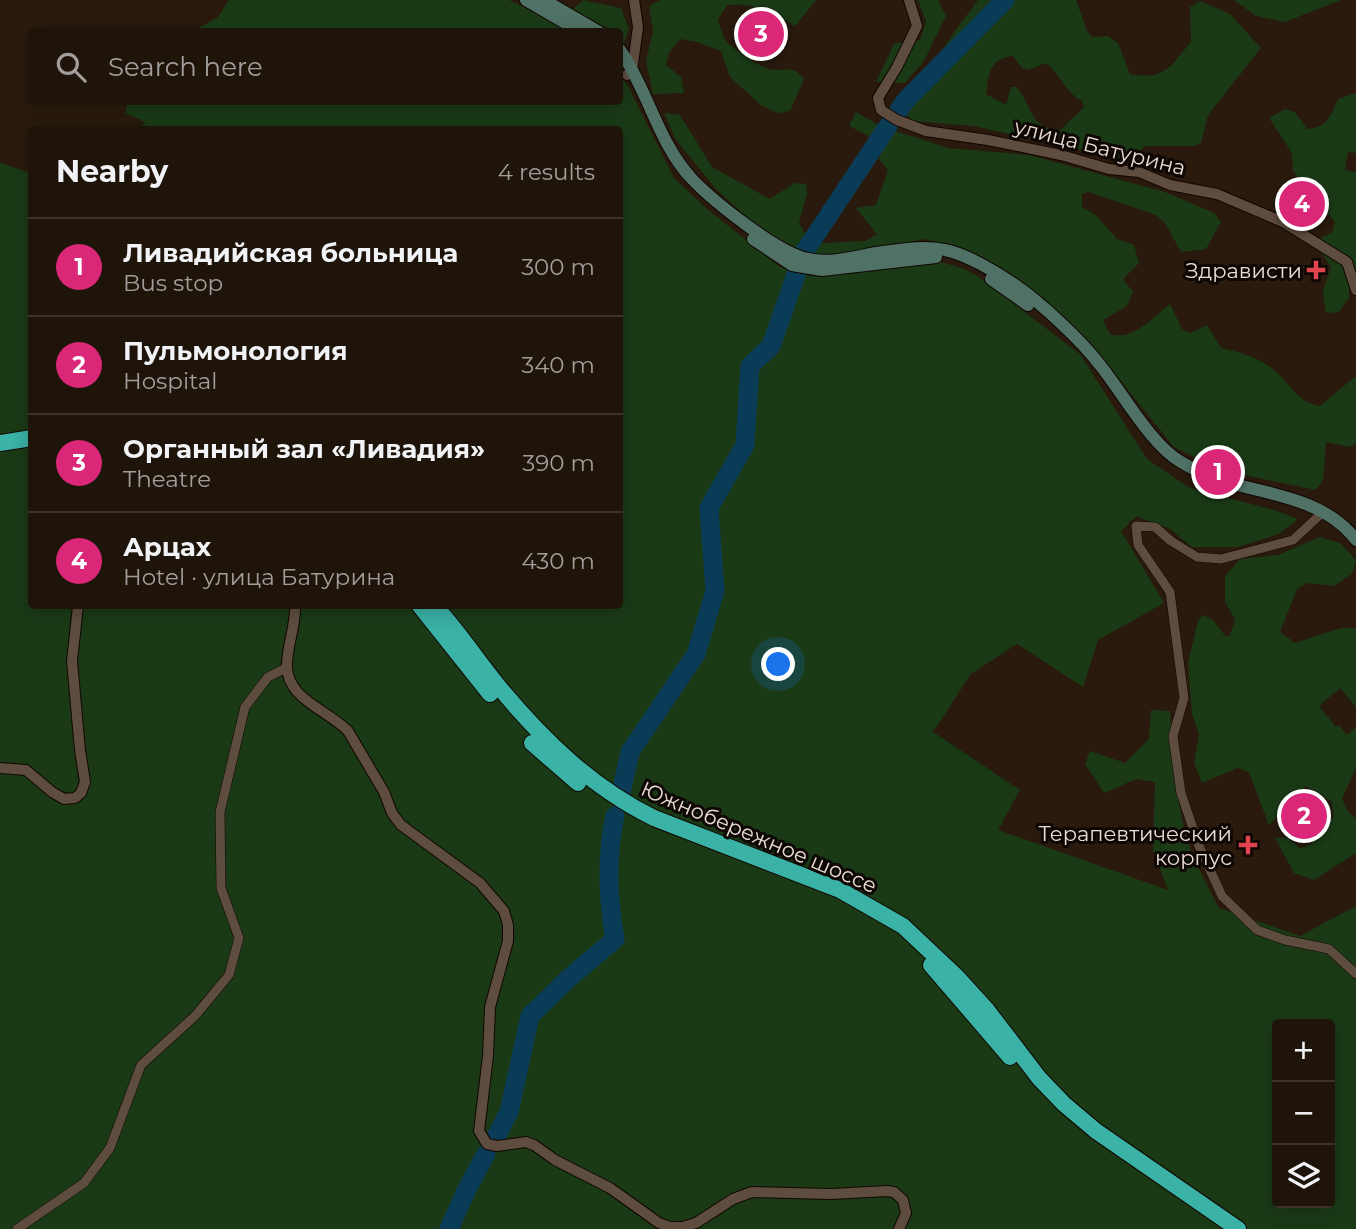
<!DOCTYPE html>
<meta charset="utf-8">
<style>
:root{--surface:#1f140a;--page:#2c2118;--text:#f1f3f6;--muted:#a19e9c;--line:#3c332b;--accent:#db2777}
body{margin:0;font-family:Montserrat,sans-serif;background:var(--page);color:var(--text)}
.controls{position:absolute;right:21px;bottom:21px;display:grid;overflow:hidden;border-radius:7px;box-shadow:0 4px 18px #0003}
.controls button{width:63px;height:63px;display:grid;place-items:center;padding:0;border:0;border-bottom:2px solid var(--line);background:var(--surface);color:var(--text);font:35px sans-serif}
.you{position:absolute;left:779px;top:665px;width:24px;height:24px;margin:-18px;border:5px solid #fff;border-radius:50%;background:#1a73e8;box-shadow:0 0 0 10px #1a73e833}
.badge{display:grid;place-items:center;width:46px;height:46px;border-radius:50%;background:var(--accent);color:#fff;font-size:23px;font-weight:700}
.pin{position:absolute;translate:-50% -50%;border:4px solid #fff;box-shadow:0 2px 7px #0006}
.list{margin:0;padding:0;list-style:none}
h2{display:flex;justify-content:space-between;align-items:center;height:91px;margin:0;padding:0 28px;font-size:30px}
h2 small{font-size:23px;font-weight:400;color:var(--muted)}
.list li{display:grid;grid-template-columns:46px 1fr auto;gap:21px;align-items:center;box-sizing:border-box;height:98px;padding:0 28px;border-top:2px solid var(--line)}
.list b{display:block;font-size:26px;white-space:nowrap}
.list p{margin:0;font-size:23px;white-space:nowrap;color:var(--muted)}
.list em{font-size:23px;font-style:normal;color:var(--muted)}
.icon{flex:none;width:38px;height:38px;fill:none;stroke:currentColor;stroke-width:2;stroke-linecap:round;stroke-linejoin:round}
.map{position:relative;flex:none;width:1356px;height:1229px;overflow:hidden}
.search{position:absolute;background:var(--surface);box-shadow:0 4px 18px #0003;left:28px;top:28px;width:595px;height:77px;display:flex;align-items:center;gap:18px;box-sizing:border-box;padding:0 24px;border-radius:7px;color:var(--muted);font-size:26px}
.panel{position:absolute;background:var(--surface);box-shadow:0 4px 18px #0003;left:28px;top:126px;width:595px;height:483px;border-radius:7px}
.map>svg:first-child{display:block}
.green{fill:#1a3a16;fill-rule:evenodd}
.lines{fill:none;stroke-linecap:round;stroke-linejoin:round}
.river{stroke:#0b3c57;stroke-width:19}
.minor-casing{stroke:#110500;stroke-width:10}
.tertiary-casing{stroke:#110500;stroke-width:12}
.secondary-casing{stroke:#110500;stroke-width:14}
.trunk-casing{stroke:#110500;stroke-width:18}
.minor{stroke:#5e4c3f;stroke-width:9}
.tertiary{stroke:#5e4c3f;stroke-width:10}
.secondary{stroke:#507266;stroke-width:12}
.trunk{stroke:#3ab2a6;stroke-width:16}
.health-dot{fill:#e0444e;stroke:#0d0603;stroke-width:2.5}
.labels{text-anchor:middle;dominant-baseline:central;stroke-width:6;stroke-linejoin:round;paint-order:stroke}
.street-label{font-size:21px;fill:#e8ddd5;stroke:#0d0603}
.poi-label{font-size:21px;fill:#e8ddd5;stroke:#0d0603;text-anchor:end}
</style>
<div class="map">
<svg width="1356" height="1229" viewBox="0 0 1356 1229">
<rect width="100%" height="100%" fill="#291a0d"/>
<path class="green" d="M229,0H509L571,31L192,32L218,17Z
M583,0L621,8L629,29L624,43L620,39V32L612,31L573,9Z
M661,0H816L795,26C774,12 753,2 727,5L718,20C720,27 722,35 726,41C734,49 758,66 769,69C783,73 792,63 804,79L790,111L778,113L762,106L730,77L721,51L697,42L680,39L669,53L666,65L681,77L684,93L653,94L646,61L653,31L649,6Z
M918,0H938L946,16L924,61L905,83L876,82L894,44L920,40L926,21Z
M978,0H1076L1087,31L1092,37L1108,36L1118,43L1130,74C1166,81 1170,66 1191,42L1190,7L1200,1L1230,14L1261,48L1208,115L1201,143L1194,146H1145L1130,161L973,126L913,121L907,115C917,81 956,30 978,0ZM1013,56L1022,68L1028,70L1046,63C1061,75 1065,92 1082,101L1084,107L1060,130C1029,128 1033,108 1017,87H1011L1006,105L986,94C989,73 989,59 1013,56Z
M1234,0H1341L1285,22L1256,16Z
M620,75L629,88L674,178L707,209L780,267L809,276L848,273L937,261L962,268L976,275L1080,354L1147,459L1190,488L1274,510L1298,519L1279,534L1237,547H1192L1170,529L1136,516L1121,531L1164,603L1098,640L1083,687L1017,644L971,674L933,732L1020,790L998,830L1168,890L1153,850L1155,782L1136,779L1104,793L1085,764L1090,751L1125,763L1149,739L1151,710L1170,711C1173,750 1175,790 1184,829C1191,857 1206,882 1219,908L1300,936L1356,906V1229H0V163L31,173L32,606H620V130L137,129L146,123L126,113L127,102H620ZM1277,1024H1330V1203H1277Z
M1356,93V153L1348,152L1345,170L1356,172V275L1349,269V298L1339,312L1326,313L1323,291L1331,267L1313,241L1332,233L1335,222L1293,171L1292,153L1269,118L1285,109L1295,112L1307,129C1326,129 1332,114 1338,99Z
M856,112L880,126L948,148L1029,155L1165,192L1214,213L1221,222L1206,249L1181,252L1165,223L1156,215L1089,192L1082,194V207L1096,215L1117,239L1134,245L1139,263L1123,279L1133,292L1127,306L1103,320L1110,334C1132,342 1154,317 1170,304L1182,329L1190,333L1207,325L1221,348C1240,352 1257,357 1273,369C1290,382 1297,403 1320,406L1356,376V443L1351,447L1326,442L1323,480L1316,490L1220,470L1174,447L1090,343L1069,328L1045,299L1002,268L970,251L925,239L828,258L794,253L765,234L717,190L676,140L664,113L680,115L712,167L770,199L795,183L806,184L807,194L799,223L807,237L822,243L865,241L877,234L856,208L876,205L888,170L879,159L883,143L849,126Z
M1320,537L1340,543L1356,560L1352,574L1334,586L1308,583L1297,589L1280,632L1295,643L1341,628H1356V707L1340,688L1319,706L1336,727L1339,725L1347,735L1356,727V768L1342,798L1346,809L1356,819V853L1314,880L1294,873L1275,838H1288L1300,848L1310,845L1333,817L1332,802L1306,786L1269,825L1249,772L1237,768L1202,783L1194,763L1199,735L1192,713L1188,662L1198,621L1202,615L1212,619L1226,637L1230,635L1235,619L1225,602V576L1240,559L1278,555Z"/>
<g class="lines">
<path class="river" d="M899,110L906,100L1005,0
M805,251L888,126
M621,793L630,752L696,654L715,591L709,508L745,445L750,366L771,346L797,272
M496,1137L509,1112L530,1016L569,978L615,939C608,899 606,856 615,816
M449,1229L466,1191L486,1154"/>
<g class="minor-casing">
<path id="minor" d="M1323,512L1293,540L1221,559L1197,557L1171,541L1155,527L1136,526L1138,545L1170,592L1184,698L1173,736L1181,793L1199,846L1222,896L1257,930L1285,940L1329,949L1356,974
M17,1229L84,1183L110,1148L141,1065L195,1016L229,975L239,938L221,888L220,812L245,707L268,677L286,668"/>
</g>
<g class="tertiary-casing">
<path id="tertiary" d="M909,0L917,26L897,67L878,98L881,110L897,120L926,131L988,140L1061,155L1109,169L1139,172L1170,185L1217,194L1283,222L1347,262L1356,290
M627,75L632,71L638,27L634,0
M295,606C296,626 287,645 287,665C286,699 328,710 348,731L384,792L392,813L401,825L480,883L504,911L508,925V941L490,1007L488,1056L479,1131L487,1144L497,1146L526,1142L534,1145L555,1160L610,1188L659,1223L670,1227H682L696,1223L733,1199L752,1192L831,1194L887,1191L894,1192L903,1200L906,1213L899,1229
M0,768L26,770L52,792L64,799L75,798L81,793L85,782L80,750L72,661L78,606"/>
</g>
<g class="secondary-casing">
<path id="secondary" d="M526,0L581,32
M544,0L599,32
M620,50C648,90 658,143 692,179C714,202 778,253 808,259C831,264 854,257 876,253C898,250 923,245 945,250C966,254 998,273 1015,285C1041,303 1081,340 1100,365C1122,392 1151,445 1181,462C1192,468 1206,477 1219,480C1265,494 1325,498 1356,540
M753,239L792,265L822,270L936,257
M991,279L1028,305"/>
</g>
<g class="trunk-casing">
<path id="trunk" d="M0,443L32,438
M420,606L490,694
M435,606C458,631 477,660 499,687C543,740 591,787 654,818L840,890L903,926L955,975L987,1010L1039,1078L1064,1104L1096,1131L1238,1229
M532,743L578,783
M931,965L1010,1057"/>
</g>
<use href="#minor" class="minor"/>
<use href="#tertiary" class="tertiary"/>
<use href="#secondary" class="secondary"/>
<use href="#trunk" class="trunk"/>
</g>
<g class="health-dot">
<path d="M1312.5 259.5h7v7h7v7h-7v7h-7v-7h-7v-7h7z"/>
<path d="M1244.5 834.5h7v7h7v7h-7v7h-7v-7h-7v-7h7z"/>
</g>
<g class="labels">
<g class="street-label">
<text transform="translate(1100 147) rotate(14)">улица Батурина</text>
<text transform="translate(759 837) rotate(23)">Южнобережное шоссе</text>
</g>
<g class="poi-label">
<text x="1302" y="270">Здрависти</text>
<text x="1232" y="833">Терапевтический<tspan x="1232" dy="24">корпус</tspan></text>
</g>
</g>
</svg>
<div class="controls">
<button>+</button>
<button>−</button>
<button><svg class="icon" aria-label="layers" viewBox="0 0 24 24"><path d="M12 4l9 5-9 5-9-5zM3 14l9 5 9-5"/></svg></button>
</div>
<div class="you"></div>
<div class="pin badge" style="left:1218px;top:472px">1</div>
<div class="pin badge" style="left:1304px;top:816px">2</div>
<div class="pin badge" style="left:761px;top:34px">3</div>
<div class="pin badge" style="left:1302px;top:204px">4</div>
<div class="search"><svg class="icon" aria-label="search" viewBox="0 0 24 24"><circle cx="10" cy="10" r="6"/><path d="M15 15l6 6"/></svg>Search here</div>
<section class="panel">
<h2>Nearby<small>4 results</small></h2>
<ul class="list">
<li><span class="badge">1</span><div><b>Ливадийская больница</b><p>Bus stop</p></div><em>300 m</em></li>
<li><span class="badge">2</span><div><b>Пульмонология</b><p>Hospital</p></div><em>340 m</em></li>
<li><span class="badge">3</span><div><b>Органный зал «Ливадия»</b><p>Theatre</p></div><em>390 m</em></li>
<li><span class="badge">4</span><div><b>Арцах</b><p>Hotel · улица Батурина</p></div><em>430 m</em></li>
</ul>
</section>
</div>
